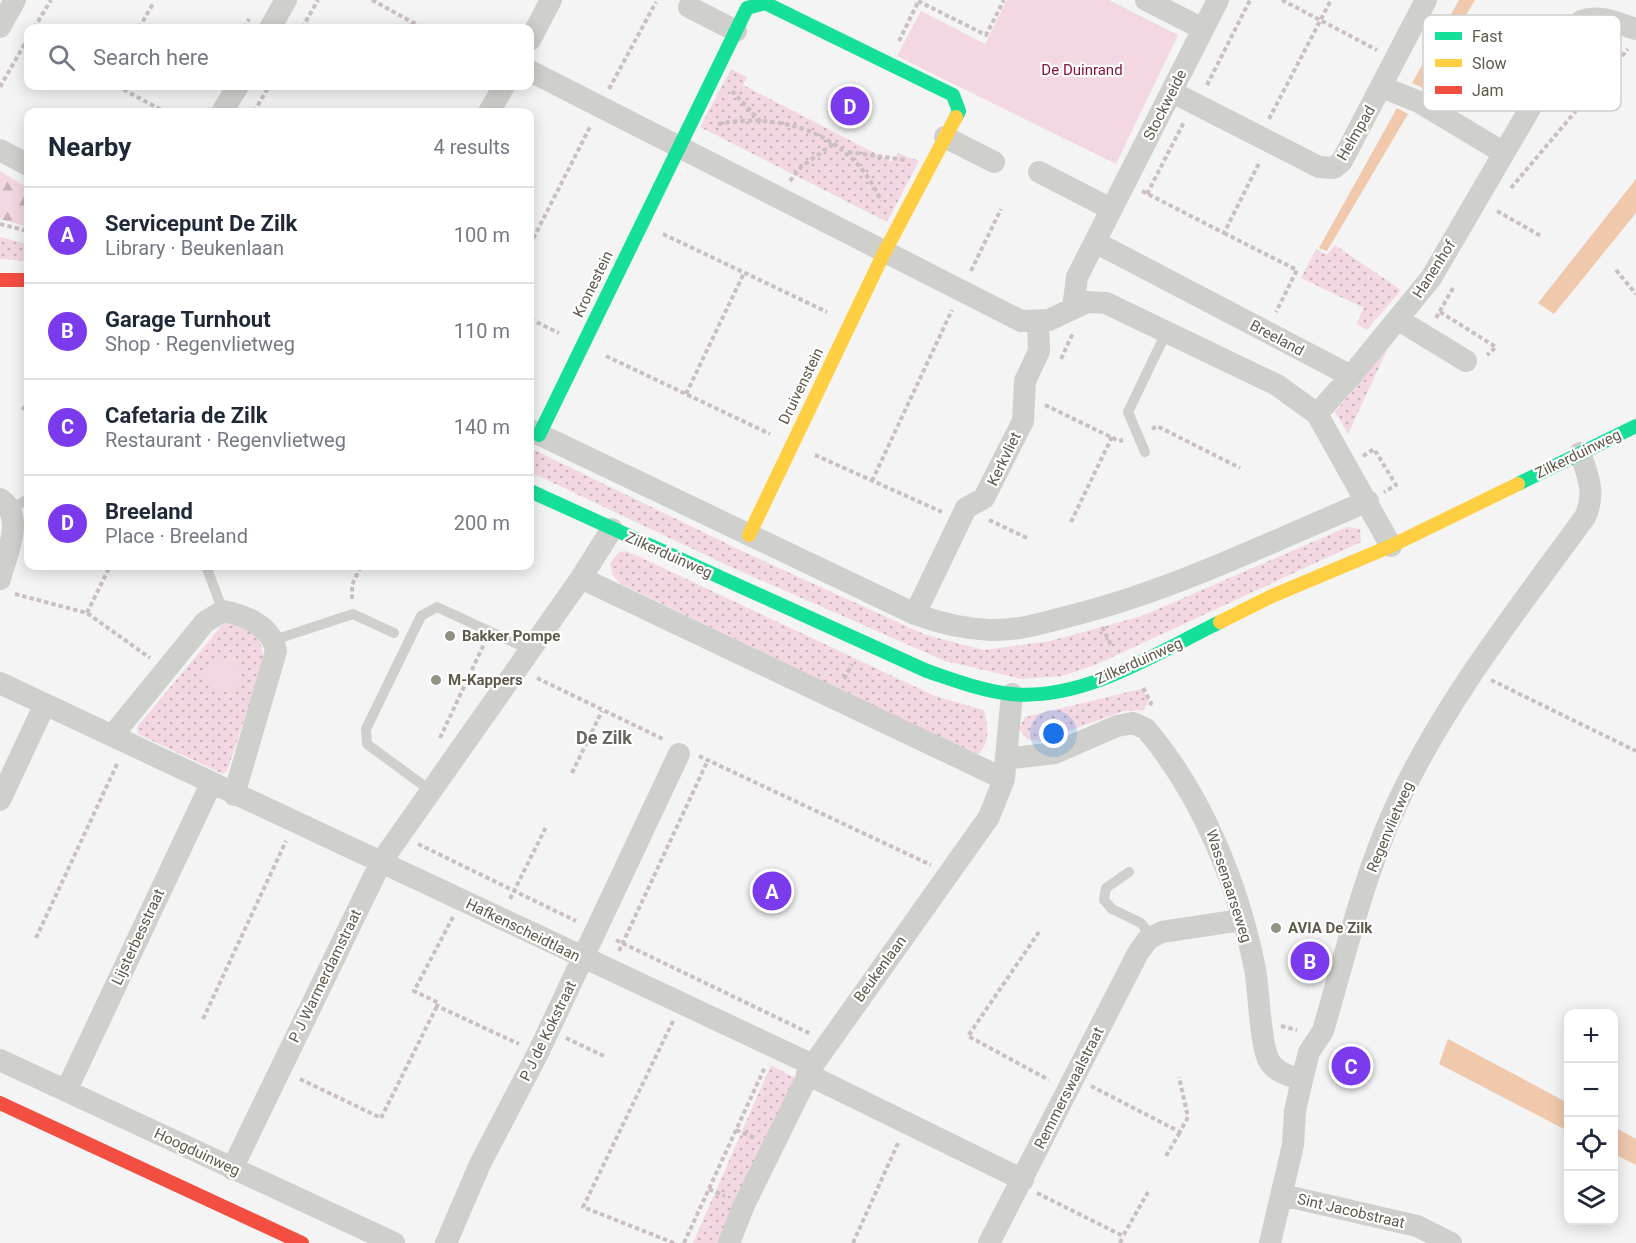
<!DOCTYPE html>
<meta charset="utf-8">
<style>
:root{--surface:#fff;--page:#f2f2f3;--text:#1f2937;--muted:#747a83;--line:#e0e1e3;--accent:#7c3aed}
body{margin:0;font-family:Roboto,sans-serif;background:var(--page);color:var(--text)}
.controls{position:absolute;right:18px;bottom:18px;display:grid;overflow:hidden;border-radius:12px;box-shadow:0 3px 15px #0003}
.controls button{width:54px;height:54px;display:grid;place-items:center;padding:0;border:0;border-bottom:2px solid var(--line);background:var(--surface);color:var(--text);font:30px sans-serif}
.you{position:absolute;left:1054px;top:734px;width:21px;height:21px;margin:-15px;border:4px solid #fff;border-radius:50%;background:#1a73e8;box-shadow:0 0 0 9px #1a73e833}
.badge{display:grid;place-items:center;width:39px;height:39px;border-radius:50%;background:var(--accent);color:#fff;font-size:20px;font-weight:700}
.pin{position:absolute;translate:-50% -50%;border:3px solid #fff;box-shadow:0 2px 6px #0006}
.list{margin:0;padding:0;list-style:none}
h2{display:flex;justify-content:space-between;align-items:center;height:78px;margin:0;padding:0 24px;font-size:26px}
h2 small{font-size:20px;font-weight:400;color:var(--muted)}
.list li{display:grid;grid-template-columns:39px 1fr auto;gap:18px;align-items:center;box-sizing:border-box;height:96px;padding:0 24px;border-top:2px solid var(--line)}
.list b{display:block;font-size:22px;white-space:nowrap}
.list p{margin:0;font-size:20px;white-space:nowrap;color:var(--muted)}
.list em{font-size:20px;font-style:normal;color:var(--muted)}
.icon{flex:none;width:33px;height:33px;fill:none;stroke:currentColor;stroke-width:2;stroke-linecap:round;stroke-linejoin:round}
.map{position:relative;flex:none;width:1636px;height:1243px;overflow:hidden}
.search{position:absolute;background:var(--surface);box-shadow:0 3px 15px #0003;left:24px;top:24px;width:510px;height:66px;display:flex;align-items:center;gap:15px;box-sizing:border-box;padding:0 21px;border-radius:12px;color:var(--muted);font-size:22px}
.panel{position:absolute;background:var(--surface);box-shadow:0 3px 15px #0003;left:24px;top:108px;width:510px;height:462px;border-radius:12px}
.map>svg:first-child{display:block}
.grass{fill:url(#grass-dots)}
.forest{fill:url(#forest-firs)}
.park{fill:#f3d8e3}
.water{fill:#f0c9ad}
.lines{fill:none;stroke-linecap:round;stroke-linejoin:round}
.path{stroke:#cbbfc0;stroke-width:4;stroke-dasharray:4.5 3;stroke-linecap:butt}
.lane{stroke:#cfcfcb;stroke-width:10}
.street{stroke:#cfcfcb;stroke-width:22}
.fast{stroke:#16e098;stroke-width:14}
.slow{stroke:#ffcf43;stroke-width:14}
.jam{stroke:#f24e42;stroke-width:14}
.poi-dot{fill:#949086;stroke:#fff;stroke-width:2}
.labels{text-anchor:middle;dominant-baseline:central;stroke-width:4.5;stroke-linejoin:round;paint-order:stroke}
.park-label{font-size:15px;fill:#871637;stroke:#fff}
.street-label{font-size:15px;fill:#615a4a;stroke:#fff}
.poi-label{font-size:15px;font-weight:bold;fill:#615a4a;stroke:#fff;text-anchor:start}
.quarter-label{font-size:18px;font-weight:bold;fill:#68665f;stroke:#fff}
.key{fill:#fff;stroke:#d0cec9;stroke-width:1.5}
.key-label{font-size:16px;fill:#615a4a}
</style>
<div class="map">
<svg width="1636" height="1243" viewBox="0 0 1636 1243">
<defs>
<pattern id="grass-dots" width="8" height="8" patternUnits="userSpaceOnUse" patternTransform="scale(1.5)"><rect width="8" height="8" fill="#f3d8e3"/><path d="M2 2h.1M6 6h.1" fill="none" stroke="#c8b2ba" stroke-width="1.8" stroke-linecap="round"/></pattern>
<pattern id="forest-firs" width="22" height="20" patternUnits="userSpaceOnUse" patternTransform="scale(1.5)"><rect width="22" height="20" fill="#f3d8e3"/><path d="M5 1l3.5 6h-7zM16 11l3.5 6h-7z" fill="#c8b2ba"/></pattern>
</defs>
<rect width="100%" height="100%" fill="#f4f4f4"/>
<path class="grass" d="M731,69L747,77L743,85L892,162L898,153L919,161L887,222L700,127Z
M0,237L28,244V261L0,259Z
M1335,245L1401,290L1367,330L1356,324L1364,308L1301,278L1316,249L1327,255Z
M1388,348L1348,434L1335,412Z
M530,448L742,551L926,635L984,650L1050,641L1142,616L1347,527L1360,529L1361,542L1095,665L1062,676L1022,679L945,661L731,567L530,472Z
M627,551L935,696L984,710C988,727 991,743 977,755L621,584L612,574L610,563L619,552Z
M230,621C253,623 265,643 263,664L227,771L223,774L138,734L137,727L223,624Z
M1141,689L1149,699L1144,710L1124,711L1040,741L1027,739L1019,729L1025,717Z
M771,1065L795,1078L718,1243H693Z"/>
<path class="forest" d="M0,171L28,188V227L0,219Z"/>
<path class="park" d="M1007,0H1109L1178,35L1116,164L897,56L921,11L985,44Z
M206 675a17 17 0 1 1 34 0a17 17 0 1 1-34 0Z"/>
<path class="water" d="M1459,0H1475L1423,88L1412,83Z
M1397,108L1408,114L1327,251L1319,248Z
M1636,179V213L1554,314L1538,303Z
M1448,1039L1568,1103V1131L1439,1064Z
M1614,1127L1636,1139V1165L1614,1154Z"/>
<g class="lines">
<path class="path" d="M372,0L423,28
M1282,0L1377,50
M918,1L986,35L1004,0
M34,28L51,0
M139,28L154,2
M244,28L249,19
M302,28L318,0
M408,28L412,22
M899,41L919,0
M1207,85L1250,0
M117,86L165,112
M0,87L28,38
M609,89L656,2
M732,91L761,122
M1561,97L1578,107
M254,112L269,86
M1269,119L1331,0
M718,124C785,111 853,136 881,201
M848,152L905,160
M790,181L801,167L834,143
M1511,188L1628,49
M1142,191L1224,233L1260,161
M1147,194L1184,122
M1497,211L1541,236
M0,224L28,231
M1224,233L1297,270L1276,312
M663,234L827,312
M530,245L591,125
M1616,270L1636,294
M971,271L1001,209
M1440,312L1496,347L1487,355
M1436,318L1453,288
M530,319L559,333
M606,356L770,434
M1061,359L1073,333
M686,394L744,273
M1045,405L1119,441L1123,440
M22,407L28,411
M1152,429L1157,426L1240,468
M815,455L942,512
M1363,456L1374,449L1396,485L1384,492
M872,481L952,310
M989,520L1029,539
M1071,522L1112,437
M15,594L87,613L150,658
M352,599V585L361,566
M87,613L110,566
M1102,627L1112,647
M537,678L665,740
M844,679L852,664
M1491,680L1636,751
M1143,688L1151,703L1149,708
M440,738L484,644
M699,756L931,865
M572,773L602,711
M418,844L576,921
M510,899L546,827
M453,917L414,991L439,1003L437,1006L519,1044
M1039,932L968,1036L1049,1080
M36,938L118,762
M616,940L811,1034
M619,951L708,760
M203,1019L286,841
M673,1021L583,1207L674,1243
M1281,1026L1297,1030
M566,1038L606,1057
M300,1079L381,1118L437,1006
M1091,1086L1180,1132L1188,1117L1179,1077
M736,1130L755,1138
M1166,1156L1180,1132
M709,1189L725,1196
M1037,1193L1123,1236L1148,1192
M684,1243L765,1067
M853,1243L898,1143
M1120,1243L1123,1236"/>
<path class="lane" d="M1145,452L1128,412L1166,333
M11,509L28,499
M206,566L223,611
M274,640L353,614L394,633
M431,791L367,744L366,729L421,616L437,607L530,650
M1129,872L1106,888L1104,900L1112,909L1141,923L1152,937"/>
<path class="street" d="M1146,0L1203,29
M689,7L736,31
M0,27L15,0
M270,28L286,0
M530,40L551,0
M530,71L1021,321L1049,320L1087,302L1106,303L1277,385L1317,414L1391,546
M1382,87L1419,102L1504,153
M1172,92L1319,167L1334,168L1342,161L1426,0
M222,112L238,86
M489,112L504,86
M945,137L994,162
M0,150L28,165
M1039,172L1111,209
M1095,242L1351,376L1317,414
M1073,308L1077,277L1218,0
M1399,320L1466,361
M1351,376L1431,278L1581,21C1600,14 1617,23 1636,29
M530,430L915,614C939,623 965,629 991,630C1015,631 1040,624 1062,618C1168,593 1268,543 1368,501
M0,499C26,516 6,555 0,579
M581,578L1004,779
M915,614L966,508L984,498L1023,421L1025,381L1039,351L1038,322
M0,683L813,1065
M112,736L205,622L223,611C246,615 272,627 276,651L234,795
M1006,759L1055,753L1117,726L1133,723L1146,729C1202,795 1238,884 1255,969C1259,991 1260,1041 1268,1059C1275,1073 1289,1075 1302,1080
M0,800L45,704
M0,1060L394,1243
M807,1074L1023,1180
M66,1091L211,784
M232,1169L381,862L581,578L612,529
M1282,1195L1417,1226L1451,1243
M446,1243L480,1164L538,1053L679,754
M729,1243L744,1205L813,1065L989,817L1004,779L1012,694
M989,1243L1138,953L1148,939L1162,932L1241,920
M1270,1243L1293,1145L1295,1111L1302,1080L1309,1052L1323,1031C1345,956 1363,877 1396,806C1444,702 1518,609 1585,517C1596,494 1588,475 1580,453"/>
<path class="fast" d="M539,435L747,8L765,3L953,95L959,111L956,117
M1518,484L1636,426
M530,491L927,671C954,680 982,691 1011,694C1085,701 1156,653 1220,622"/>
<path class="slow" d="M749,535L884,253L956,117
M1220,622L1272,596L1391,546L1518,484"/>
<path class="jam" d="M0,280H28
M0,1103L302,1243"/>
</g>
<g class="poi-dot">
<circle cx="450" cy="636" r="6"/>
<circle cx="436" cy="680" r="6"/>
<circle cx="1276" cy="928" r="6"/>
</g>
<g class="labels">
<g class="park-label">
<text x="1082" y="70">De Duinrand</text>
</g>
<g class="street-label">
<text transform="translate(1165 105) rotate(-63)">Stockweide</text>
<text transform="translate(1356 133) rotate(-60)">Helmpad</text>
<text transform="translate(1434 269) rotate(-57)">Hanenhof</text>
<text transform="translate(593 284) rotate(-64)">Kronestein</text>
<text transform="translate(1277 338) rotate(28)">Breeland</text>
<text transform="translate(801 386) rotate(-64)">Druivenstein</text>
<text transform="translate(1578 454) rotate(-26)">Zilkerduinweg</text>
<text transform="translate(1004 459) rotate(-64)">Kerkvliet</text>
<text transform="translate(669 555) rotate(24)">Zilkerduinweg</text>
<text transform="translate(1139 661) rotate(-24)">Zilkerduinweg</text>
<text transform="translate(1390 827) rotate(-67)">Regenvlietweg</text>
<text transform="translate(1229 886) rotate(72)">Wassenaarseweg</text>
<text transform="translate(523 930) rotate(26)">Hafkenscheidtlaan</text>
<text transform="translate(138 937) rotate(-65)">Lijsterbesstraat</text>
<text transform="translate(880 969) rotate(-54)">Beukenlaan</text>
<text transform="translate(325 976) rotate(-64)">P J Warmerdamstraat</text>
<text transform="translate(548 1031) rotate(-64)">P J de Kokstraat</text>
<text transform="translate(1069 1088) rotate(-63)">Remmerswaalstraat</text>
<text transform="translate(197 1152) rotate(25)">Hoogduinweg</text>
<text transform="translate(1351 1211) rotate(13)">Sint Jacobstraat</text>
</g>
<g class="poi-label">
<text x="462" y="636">Bakker Pompe</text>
<text x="448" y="680">M-Kappers</text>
<text x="1288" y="928">AVIA De Zilk</text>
</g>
<g class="quarter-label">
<text x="604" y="737">De Zilk</text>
</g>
</g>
<rect x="1423" y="15" width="198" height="96" rx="9" class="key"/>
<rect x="1435" y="32" width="27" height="8" fill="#16e098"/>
<rect x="1435" y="59" width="27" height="8" fill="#ffcf43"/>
<rect x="1435" y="86" width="27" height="8" fill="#f24e42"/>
<g class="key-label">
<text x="1472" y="42">Fast</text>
<text x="1472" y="69">Slow</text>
<text x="1472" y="96">Jam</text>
</g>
</svg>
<div class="controls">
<button>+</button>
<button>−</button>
<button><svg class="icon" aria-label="locate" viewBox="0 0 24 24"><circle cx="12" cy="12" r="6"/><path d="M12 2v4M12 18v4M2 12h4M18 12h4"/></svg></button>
<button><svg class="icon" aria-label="layers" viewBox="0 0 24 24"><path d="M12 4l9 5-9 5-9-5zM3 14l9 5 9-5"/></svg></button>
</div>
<div class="you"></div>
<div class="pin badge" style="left:772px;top:891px">A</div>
<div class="pin badge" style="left:1310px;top:961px">B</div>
<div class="pin badge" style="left:1351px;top:1066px">C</div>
<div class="pin badge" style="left:850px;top:106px">D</div>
<div class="search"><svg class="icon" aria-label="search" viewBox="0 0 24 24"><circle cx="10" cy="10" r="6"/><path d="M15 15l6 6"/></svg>Search here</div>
<section class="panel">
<h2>Nearby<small>4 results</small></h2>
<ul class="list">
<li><span class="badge">A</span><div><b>Servicepunt De Zilk</b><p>Library · Beukenlaan</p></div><em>100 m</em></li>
<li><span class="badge">B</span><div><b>Garage Turnhout</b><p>Shop · Regenvlietweg</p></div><em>110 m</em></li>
<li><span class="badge">C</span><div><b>Cafetaria de Zilk</b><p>Restaurant · Regenvlietweg</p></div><em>140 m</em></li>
<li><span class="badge">D</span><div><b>Breeland</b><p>Place · Breeland</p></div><em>200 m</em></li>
</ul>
</section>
</div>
